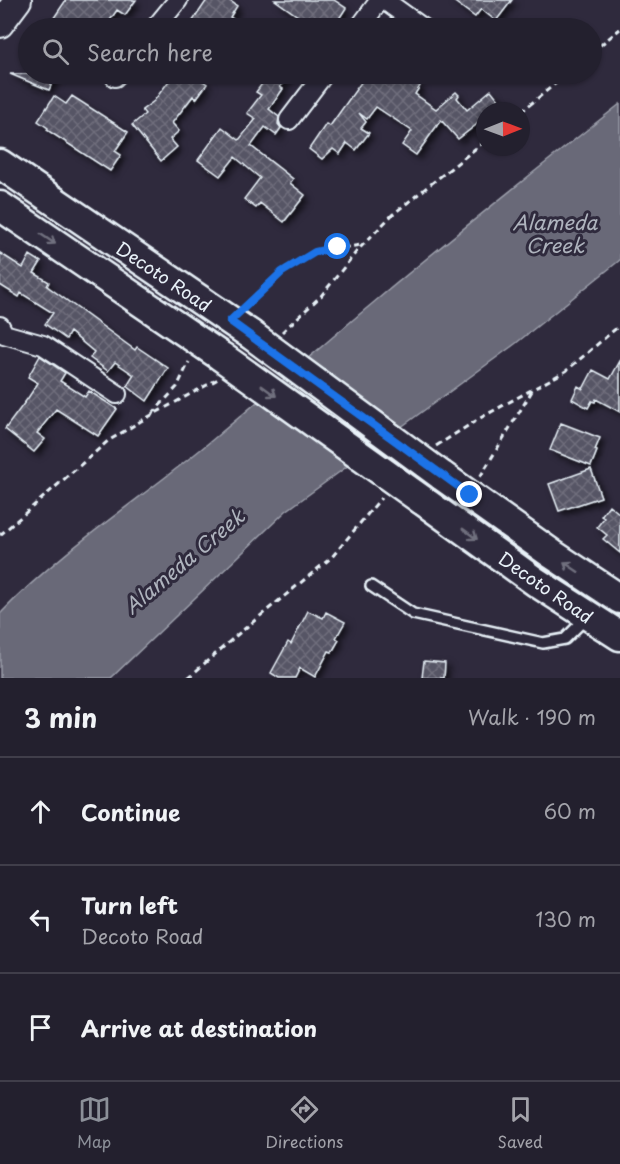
<!DOCTYPE html>
<meta charset="utf-8">
<style>
:root{--surface:#23202e;--page:#2f2d3a;--text:#f1f3f6;--muted:#a3a3aa;--line:#403e4a;--accent:#8c9099}
body{margin:0;font-family:"Playpen Sans",sans-serif;background:var(--page);color:var(--text)}
.compass{position:absolute;left:476px;top:102px;width:54px;height:54px;border-radius:50%;background:var(--surface);box-shadow:0 2px 4px #0004;rotate:89deg}
.stop{position:absolute;width:18px;height:18px;margin:-14px;border:4px solid #1a73e8;border-radius:50%;background:#fff}
.stop.end{background:#1a73e8;border-color:#fff;box-shadow:0 2px 6px #0008}
.list{margin:0;padding:0;list-style:none}
h2{display:flex;justify-content:space-between;align-items:center;height:78px;margin:0;padding:0 24px;font-size:26px}
h2 small{font-size:20px;font-weight:400;color:var(--muted)}
.list li{display:grid;grid-template-columns:39px 1fr auto;gap:18px;align-items:center;box-sizing:border-box;height:108px;padding:0 24px;border-top:2px solid var(--line)}
.list b{display:block;font-size:22px;white-space:nowrap}
.list p{margin:0;font-size:20px;white-space:nowrap;color:var(--muted)}
.list em{font-size:20px;font-style:normal;color:var(--muted)}
.icon{flex:none;width:33px;height:33px;fill:none;stroke:currentColor;stroke-width:2;stroke-linecap:round;stroke-linejoin:round}
.map{position:relative;flex:none;width:620px;height:678px;overflow:hidden}
.search{position:absolute;background:var(--surface);box-shadow:0 2px 4px #0004;left:18px;right:18px;top:18px;height:66px;display:flex;align-items:center;gap:15px;box-sizing:border-box;padding:0 21px;border-radius:33px;color:var(--muted);font-size:22px}
.sheet{height:402px;background:var(--surface)}
nav{display:flex;justify-content:space-around;align-items:center;box-sizing:border-box;height:84px;border-top:2px solid var(--line);background:var(--surface);font-size:16px;color:var(--muted)}
nav a{display:grid;justify-items:center;gap:3px}
nav .on{color:var(--accent)}
.map>svg:first-child{display:block}
.water{fill:#696978;stroke:#9c9fab;stroke-width:1.5}
.building{fill:url(#building-cross-hatch);stroke:#e8f1f8;stroke-width:1.5;filter:url(#shadow)}
.lines{fill:none;stroke-linecap:round;stroke-linejoin:round}
.service-casing{stroke:#e8f1f8;stroke-width:14}
.minor-casing{stroke:#e8f1f8;stroke-width:22}
.secondary-casing{stroke:#e8f1f8;stroke-width:30}
.primary-casing{stroke:#e8f1f8;stroke-width:33}
.path{stroke:#e8f1f8;stroke-width:3;stroke-dasharray:6 4.5;stroke-linecap:butt}
.service{stroke:#2f2a3d;stroke-width:9}
.minor{stroke:#2f2a3d;stroke-width:18}
.secondary{stroke:#2f2a3d;stroke-width:26}
.primary{stroke:#2f2a3d;stroke-width:28}
.primary-bridge-casing{stroke:#e8f1f8;stroke-width:33;stroke-linecap:butt}
.primary-bridge{stroke:#2f2a3d;stroke-width:28}
.oneway{stroke:#70707e}
.route{stroke:#1a73e8;stroke-width:8}
.labels{text-anchor:middle;dominant-baseline:central;stroke-width:6;stroke-linejoin:round;paint-order:stroke}
.street-label{font-size:18px;fill:#e8f1f8;stroke:#2f2a3d}
.water-label{font-size:20px;font-style:italic;fill:#afb4be;stroke:#2f2a3d}
</style>
<div class="map">
<svg width="620" height="678" viewBox="0 0 620 678">
<defs>
<pattern id="building-cross-hatch" width="8" height="8" patternUnits="userSpaceOnUse" patternTransform="scale(1.5)"><rect width="8" height="8" fill="#575565"/><path d="M0 0l8 8M0 8l8-8" fill="none" stroke="#6f6e7c"/></pattern>
<filter id="shadow"><feDropShadow dx="4" dy="4" stdDeviation="3" flood-color="#0009"/></filter>
</defs>
<rect width="100%" height="100%" fill="#2f2a3d"/>
<filter id="ink" filterUnits="userSpaceOnUse"><feTurbulence type="fractalNoise" baseFrequency=".0167" numOctaves="2"/><feDisplacementMap in="SourceGraphic" scale="12" xChannelSelector="R" yChannelSelector="G"/><feConvolveMatrix kernelMatrix="1 2 1 2 8 2 1 2 1" color-interpolation-filters="sRGB"/></filter>
<g filter="url(#ink)">
<path class="water" d="M620,104V260L515,344L286,511L111,678H0V614C65,546 146,496 217,436C270,392 320,347 373,303C454,235 537,169 620,104Z"/>
<path class="building" d="M66,0H136L125,15L117,10L106,26L100,23L96,28H47Z
M207,0H229L237,6L230,17L246,28H188Z
M275,0H334L346,8L333,28H315Z
M452,0H512L496,21L481,9L475,17Z
M10,74H56L49,90Z
M174,74H193L207,84L196,99L193,96L172,123L179,131L170,139L177,147L161,161L132,125L145,114L142,110L154,101Z
M269,74H290L280,87L283,89L269,109L279,117L278,124L281,128L276,135L265,127L251,146L293,179L290,183L305,195L284,222L260,203L256,208L244,199L260,178L235,157L220,176L198,160L222,127L239,140L256,119L247,113L261,95L256,92Z
M367,74H402L420,86L415,94L436,109L456,92L459,95L457,98L467,110L491,90L502,104L494,111H485V118L458,139L441,120L416,155L402,145L412,131L376,107L367,119L359,113L366,122L361,128L369,133L356,150L347,143L340,154L333,149L322,159L309,149L326,124L330,126Z
M54,96L66,104L72,96L128,132L115,151L121,155L110,171L47,130L48,128L38,121Z
M0,253L23,268L30,255L41,262L34,273L49,282L47,286L135,350L137,347L168,368L147,401L127,386L134,375L115,362L108,371L90,358L94,352L70,332L66,339L45,324L53,313L21,293L19,297L0,285Z
M40,356L65,373L60,381L85,397L89,391L117,409L98,436L56,409L37,433L45,439L34,452L5,429L28,398L38,383L28,377Z
M620,361V412L596,399L595,402L592,401L588,408L572,399L578,386L583,389L593,370L610,379Z
M561,423L600,438L595,450L597,451L591,466L550,450Z
M591,469L601,497L559,511L549,484Z
M609,505L620,514V553L603,539L607,535L597,527L604,518L601,516Z
M308,611L323,618L326,612L345,622L336,638L339,640L332,652L329,651L315,677L300,668L295,678H279L271,673L288,642L291,644Z
M424,661L445,663L444,678H422Z"/>
<g class="lines">
<g class="service-casing">
<path id="service" d="M371,586L413,614L543,643L565,639L586,618"/>
</g>
<g class="minor-casing">
<path id="minor" d="M384,0L423,28
M155,28L178,0
M359,28L380,0
M115,77L118,74
M289,120L324,74
M0,326L4,334L43,345L117,394"/>
</g>
<g class="secondary-casing">
<path id="secondary" d="M0,24L18,0"/>
</g>
<g class="primary-casing">
<path id="primary" d="M0,164L250,334
M0,206L222,357
M441,475L552,554L620,599
M422,500L536,582L620,636"/>
</g>
<path class="path" d="M592,52L620,29
M521,112L567,74
M246,305L282,272L315,252L361,245
M282,332L321,296L357,251L392,215L485,141
M152,414L177,387L189,362
M436,446L482,417L566,371L620,325
M480,477L532,391
M0,535L108,441L141,421L218,379
M188,678L237,635L332,557L381,498"/>
<use href="#service" class="service"/>
<use href="#minor" class="minor"/>
<use href="#secondary" class="secondary"/>
<use href="#primary" class="primary"/>
<g class="primary-bridge-casing">
<path id="primary-bridge" d="M250,334L441,475
M222,357L422,500"/>
</g>
<use href="#primary-bridge" class="primary-bridge"/>
</g>
<defs><path id="oneway-shaft" d="M-6 0H5M1.5-3L5.5 0L1.5 3" fill="none" stroke-width="1.6" stroke-linecap="round" stroke-linejoin="round" transform="scale(1.5)"/></defs>
<g class="oneway">
<use href="#oneway-shaft" transform="translate(48 239) rotate(34)"/>
<use href="#oneway-shaft" transform="translate(269 391) rotate(36)"/>
<use href="#oneway-shaft" transform="translate(470 534) rotate(36)"/>
<use href="#oneway-shaft" transform="translate(571 567) rotate(-146)"/>
</g>
</g>
<g class="lines" filter="url(#ink)">
<path class="route" d="M338,247L315,252L282,272L230,321L470,495"/>
</g>
<g class="labels">
<g class="street-label">
<text transform="translate(164 276) rotate(34)">Decoto Road</text>
<text transform="translate(546 587) rotate(35)">Decoto Road</text>
</g>
<g class="water-label">
<text x="555" y="222">Alameda<tspan x="555" dy="23">Creek</tspan></text>
<text transform="translate(184 561) rotate(-40)">Alameda Creek</text>
</g>
</g>
</svg>
<svg class="compass" viewBox="-18 -18 36 36"><path d="M0-13l5 13h-10z" fill="#e53935"/><path d="M0 13l5-13h-10z" fill="#a3a3aa"/></svg>
<div class="stop" style="left:338px;top:247px"></div>
<div class="stop end" style="left:470px;top:495px"></div>
<div class="search"><svg class="icon" aria-label="search" viewBox="0 0 24 24"><circle cx="10" cy="10" r="6"/><path d="M15 15l6 6"/></svg>Search here</div>
</div>
<section class="sheet">
<h2>3 min<small>Walk · 190 m</small></h2>
<ul class="list">
<li><svg class="icon" aria-label="ahead" viewBox="0 0 24 24"><path d="M12 20V5M6 11l6-6 6 6"/></svg><div><b>Continue</b></div><em>60 m</em></li>
<li><svg class="icon" aria-label="left" viewBox="0 0 24 24"><path d="M17 20v-9H6M10 6l-5 5 5 5"/></svg><div><b>Turn left</b><p>Decoto Road</p></div><em>130 m</em></li>
<li><svg class="icon" aria-label="arrive" viewBox="0 0 24 24"><path d="M6 21V4h12l-3 4 3 4H6"/></svg><div><b>Arrive at destination</b></div></li>
</ul>
</section>
<nav>
<a class="on"><svg class="icon" aria-label="map" viewBox="0 0 24 24"><path d="M3 6l6-2 6 2 6-2v14l-6 2-6-2-6 2zM9 4v14M15 6v14"/></svg>Map</a>
<a><svg class="icon" aria-label="directions" viewBox="0 0 24 24"><path d="M12 3l9 9-9 9-9-9zM9 14v-3h6M13 9l2 2-2 2"/></svg>Directions</a>
<a><svg class="icon" aria-label="saved" viewBox="0 0 24 24"><path d="M7 4h10v16l-5-4-5 4z"/></svg>Saved</a>
</nav>
